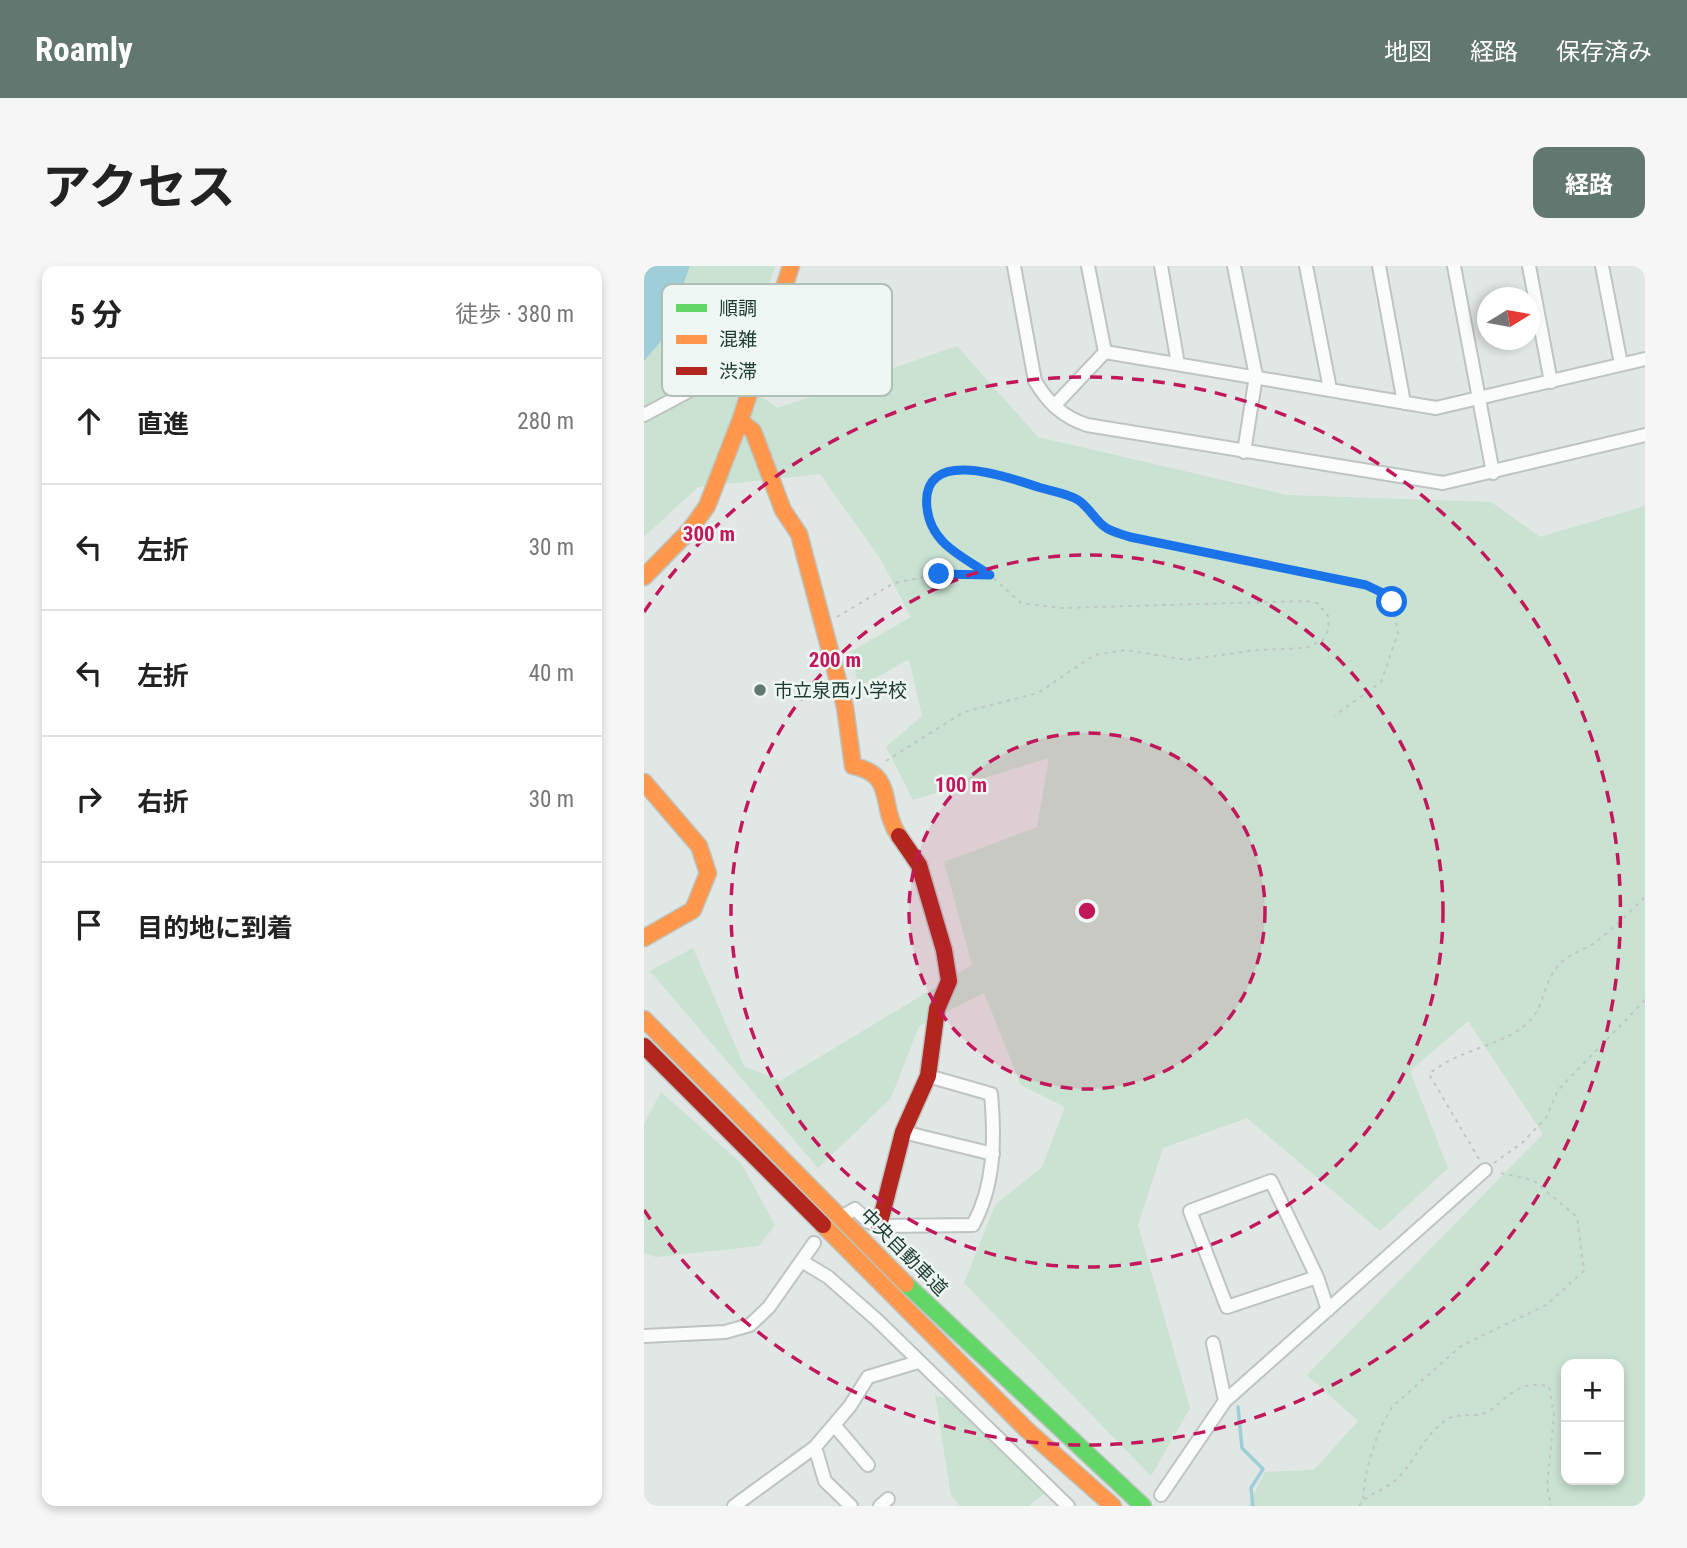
<!DOCTYPE html>
<html lang="ja">
<meta charset="utf-8">
<style>
:root{--surface:#fff;--page:#f6f6f6;--text:#222;--muted:#767676;--line:#e0e0e0;--accent:#637771}
body{margin:0;font-family:"Roboto Condensed","Noto Sans JP",sans-serif;background:var(--page);color:var(--text)}
.controls{position:absolute;right:21px;bottom:21px;display:grid;overflow:hidden;border-radius:14px;box-shadow:0 4px 10px #0003}
.controls button{width:63px;height:63px;display:grid;place-items:center;padding:0;border:0;border-bottom:2px solid var(--line);background:var(--surface);color:var(--text);font:35px sans-serif}
.compass{position:absolute;left:833px;top:21px;width:63px;height:63px;border-radius:50%;background:var(--surface);box-shadow:0 4px 10px #0003;rotate:79deg}
.stop{position:absolute;width:21px;height:21px;margin:-16px;border:5px solid #1a73e8;border-radius:50%;background:#fff}
.stop.end{background:#1a73e8;border-color:#fff;box-shadow:0 2px 7px #0008}
.list{margin:0;padding:0;list-style:none}
h2{display:flex;justify-content:space-between;align-items:center;height:91px;margin:0;padding:0 28px;font-size:30px}
h2 small{font-size:23px;font-weight:400;color:var(--muted)}
.list li{display:grid;grid-template-columns:46px 1fr auto;gap:21px;align-items:center;box-sizing:border-box;height:126px;padding:0 28px;border-top:2px solid var(--line)}
.list b{display:block;font-size:26px;white-space:nowrap}
.list em{font-size:23px;font-style:normal;color:var(--muted)}
.icon{flex:none;width:38px;height:38px;fill:none;stroke:currentColor;stroke-width:2;stroke-linecap:round;stroke-linejoin:round}
.map{position:relative;flex:none;width:1001px;height:1240px;overflow:hidden;border-radius:14px}
header{display:flex;align-items:center;gap:42px;box-sizing:border-box;height:98px;padding:0 35px;background:var(--accent);color:#fff}
header strong{font-size:33px}
nav{display:flex;gap:38px;margin-inline-start:auto;font-size:24px}
.intro{display:flex;align-items:center;justify-content:space-between;box-sizing:border-box;height:168px;padding:0 42px}
h1{margin:0;font-size:49px}
.button{padding:18px 32px;border-radius:14px;background:var(--accent);color:#fff;font-size:24px;font-weight:700}
main{display:flex;gap:42px;padding:0 42px}
aside{flex:1;background:var(--surface);border-radius:14px;box-shadow:0 4px 10px #0003}
.map>svg:first-child{display:block}
.green{fill:#c9e2d1;fill-rule:evenodd}
.water{fill:#9eced8}
.lines{fill:none;stroke-linecap:round;stroke-linejoin:round}
.stream{stroke:#9eced8;stroke-width:3.5}
.street-casing{stroke:#bec4c1;stroke-width:16}
.fast-casing{stroke:#bdc5c2;stroke-width:19}
.slow-casing{stroke:#bdc5c2;stroke-width:19}
.jam-casing{stroke:#bdc5c2;stroke-width:19}
.path{stroke:#bfc7c5;stroke-width:2;stroke-dasharray:3.5 5;stroke-linecap:butt}
.street{stroke:#fafbfb;stroke-width:12}
.fast{stroke:#63d668;stroke-width:16}
.slow{stroke:#ff974d;stroke-width:16}
.jam{stroke:#b3261e;stroke-width:16}
.route{stroke:#1a73e8;stroke-width:9}
.ring{fill:none;stroke:#c2185b;stroke-width:3.5;stroke-dasharray:12 9}
.poi-dot{fill:#637771;stroke:#eef7f3;stroke-width:2.5}
.labels{text-anchor:middle;dominant-baseline:central;stroke-width:5;stroke-linejoin:round;paint-order:stroke}
.poi-label{font-size:19px;fill:#1f3a33;stroke:#eef7f3;text-anchor:start}
.street-label{font-size:19px;fill:#1f3a33;stroke:#eef7f3}
.key{fill:#eef7f3;stroke:#b0beb9;stroke-width:2}
.key-label{font-size:19px;fill:#1f3a33}
.centre{fill:#c2185b;stroke:#eef7f3;stroke-width:3.5}
.ring-label{font-size:21px;text-anchor:middle;font-weight:bold;fill:#c2185b;stroke:#eef7f3;stroke-width:5;stroke-linejoin:round;paint-order:stroke}
</style>
<header>
<strong>Roamly</strong>
<nav><a>地図</a><a>経路</a><a>保存済み</a></nav>
</header>
<div class="intro"><h1>アクセス</h1><a class="button">経路</a></div>
<main>
<aside>
<h2>5 分<small>徒歩 · 380 m</small></h2>
<ul class="list">
<li><svg class="icon" aria-label="ahead" viewBox="0 0 24 24"><path d="M12 20V5M6 11l6-6 6 6"/></svg><div><b>直進</b></div><em>280 m</em></li>
<li><svg class="icon" aria-label="left" viewBox="0 0 24 24"><path d="M17 20v-9H6M10 6l-5 5 5 5"/></svg><div><b>左折</b></div><em>30 m</em></li>
<li><svg class="icon" aria-label="left" viewBox="0 0 24 24"><path d="M17 20v-9H6M10 6l-5 5 5 5"/></svg><div><b>左折</b></div><em>40 m</em></li>
<li><svg class="icon" aria-label="right" viewBox="0 0 24 24"><path d="M7 20v-9h11M14 6l5 5-5 5"/></svg><div><b>右折</b></div><em>30 m</em></li>
<li><svg class="icon" aria-label="arrive" viewBox="0 0 24 24"><path d="M6 21V4h12l-3 4 3 4H6"/></svg><div><b>目的地に到着</b></div></li>
</ul>
</aside>
<div class="map">
<svg width="1001" height="1240" viewBox="0 0 1001 1240">
<rect width="100%" height="100%" fill="#e1e7e4"/>
<path class="green" d="M46,0H131L125,18L101,20L61,92L134,142L313,80L394,171L643,229L847,236L896,271L1001,240V1240H604L621,1206L670,1204L714,1155L663,1109L899,868L824,755L766,805L804,902L736,965L603,852L519,882L494,959L546,1142L507,1210L320,1017L351,939L398,901L421,841L377,819L340,727L275,760L247,832L174,902L6,705L49,682L100,800L136,815L328,699L300,596L393,561L405,492L269,534L242,481L278,450L265,393L215,421L206,386L267,351L236,292L176,208L54,221L0,271V95L20,72ZM922,1098H975V1214H922Z
M17,826L97,897L131,959L115,980L12,991L0,987V858Z
M291,1129L307,1134L401,1227L385,1240H316L307,1229Z"/>
<path class="water" d="M0,0H46L20,72L0,95Z"/>
<g class="lines">
<path class="stream" d="M594,1141L598,1182L619,1203L607,1222L609,1240"/>
<g class="street-casing">
<path id="street" d="M370,0L391,115C404,137 419,151 443,159L799,217L1001,169
M444,0L461,86
M517,0L534,98
M590,0L612,110L600,186
M662,0L686,123
M735,0L760,137
M810,0L849,207
M885,0L907,116
M958,0L977,98
M461,86L792,142L1001,93
M410,140L461,86
M0,149L58,118L112,104
M259,866L349,888
M202,948L211,943L225,956L235,960L329,959C351,919 351,872 347,828L284,810
M159,996L184,1011L233,1054L424,1240
M673,1011L583,1041L546,945L627,915L673,1011L684,1044
M0,1070L81,1066L106,1059L125,1041L170,977
M569,1077L581,1135
M191,1160L224,1199
M171,1181L181,1215L207,1240
M517,1229L581,1135L841,904
M90,1240L171,1181L206,1140L224,1111L274,1096
M236,1240L244,1233"/>
</g>
<g class="fast-casing">
<path id="fast" d="M262,1018L499,1240"/>
</g>
<g class="slow-casing">
<path id="slow" d="M96,155L109,165L139,244L155,268L201,441L209,500C253,509 234,540 255,570
M0,311L46,264L63,240L96,155L147,0
M0,516L55,580L64,607L49,644L0,672
M0,753L262,1018
M179,959L383,1164L469,1240"/>
</g>
<g class="jam-casing">
<path id="jam" d="M0,780L179,959
M235,960L259,866L284,810L293,743L305,715L300,684L275,599L255,570"/>
</g>
<path class="path" d="M193,351L250,317L295,308L345,309
M242,495L320,446L394,427L450,389L482,384L543,394L611,384L662,382L679,374L685,362L684,350L673,337L661,335L417,342L377,337L346,309L303,280L285,261L282,231L288,214L316,203L367,212L434,234L463,263L486,271L680,309L722,319L743,329L748,336L754,367L737,416L690,450
M835,893L785,808C815,783 852,782 880,760C901,745 898,718 914,700C925,686 941,685 954,674C971,662 986,645 1001,631
M850,897L878,877L902,852L914,824L1001,734
M719,1233C720,1205 733,1163 749,1140L817,1080L902,1039L940,1005L933,951L889,914L852,906
M715,1240C723,1227 742,1224 754,1212C772,1194 780,1169 802,1154C815,1145 835,1154 848,1143C868,1127 876,1115 905,1120L910,1150L903,1221L907,1240"/>
<use href="#street" class="street"/>
<use href="#fast" class="fast"/>
<use href="#slow" class="slow"/>
<use href="#jam" class="jam"/>
</g>
<g class="lines">
<path class="route" d="M295,308L346,309C318,290 287,278 283,242C276,180 361,210 394,221C406,225 423,227 434,234C445,241 451,254 461,261C467,266 478,268 486,271L722,319L743,329L748,336"/>
</g>
<circle cx="443" cy="645" r="178" fill="#c2185b" fill-opacity=".12"/>
<g class="ring">
<circle cx="443" cy="645" r="178"/>
<circle cx="443" cy="645" r="356"/>
<path d="M0 346A534 534 0 1 1 0 944"/>
</g>
<circle class="poi-dot" cx="116" cy="424" r="7"/>
<g class="labels">
<g class="poi-label">
<text x="130" y="424">市立泉西小学校</text>
</g>
<g class="street-label">
<text transform="translate(260 986) rotate(45)">中央自動車道</text>
</g>
</g>
<rect x="18" y="18" width="230" height="112" rx="10" class="key"/>
<rect x="32" y="38" width="31" height="8" fill="#63d668"/>
<rect x="32" y="69" width="31" height="9" fill="#ff974d"/>
<rect x="32" y="101" width="31" height="8" fill="#b3261e"/>
<g class="key-label">
<text x="75" y="49">順調</text>
<text x="75" y="80">混雑</text>
<text x="75" y="112">渋滞</text>
</g>
<circle cx="443" cy="645" r="10" class="centre"/>
<g class="ring-label">
<text x="65" y="275">300 m</text>
<text x="191" y="401">200 m</text>
<text x="317" y="526">100 m</text>
</g>
</svg>
<div class="controls">
<button>+</button>
<button>−</button>
</div>
<svg class="compass" viewBox="-18 -18 36 36"><path d="M0-13l5 13h-10z" fill="#e53935"/><path d="M0 13l5-13h-10z" fill="#767676"/></svg>
<div class="stop" style="left:748px;top:336px"></div>
<div class="stop end" style="left:295px;top:308px"></div>
</div>
</main>
